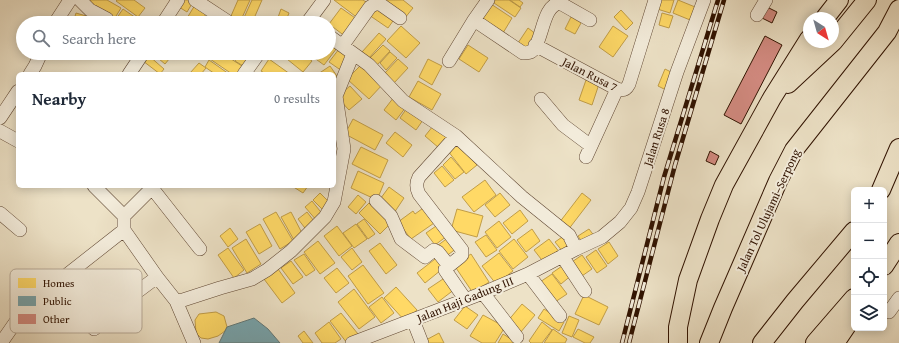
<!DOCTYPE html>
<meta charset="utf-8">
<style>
:root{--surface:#fff;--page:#f6f6f7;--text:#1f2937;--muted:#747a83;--line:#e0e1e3}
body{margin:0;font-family:"Gentium Book Plus",serif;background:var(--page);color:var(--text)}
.controls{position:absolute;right:12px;bottom:12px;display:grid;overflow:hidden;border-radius:6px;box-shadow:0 2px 10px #0003}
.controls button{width:36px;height:36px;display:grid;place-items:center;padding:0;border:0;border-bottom:1px solid var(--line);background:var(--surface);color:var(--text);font:20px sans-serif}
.compass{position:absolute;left:803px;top:12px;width:36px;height:36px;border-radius:50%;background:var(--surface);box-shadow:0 2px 10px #0003;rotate:143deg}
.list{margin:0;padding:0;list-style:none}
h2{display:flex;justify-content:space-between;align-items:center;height:52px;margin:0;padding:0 16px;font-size:17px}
h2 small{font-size:13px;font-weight:400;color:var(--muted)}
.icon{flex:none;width:22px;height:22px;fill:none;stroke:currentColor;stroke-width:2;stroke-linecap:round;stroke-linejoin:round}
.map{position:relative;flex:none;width:899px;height:343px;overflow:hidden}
.search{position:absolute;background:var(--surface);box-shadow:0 2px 10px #0003;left:16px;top:16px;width:320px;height:44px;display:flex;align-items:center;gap:10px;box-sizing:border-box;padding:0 14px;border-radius:22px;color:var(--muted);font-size:15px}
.panel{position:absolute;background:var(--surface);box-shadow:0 2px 10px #0003;left:16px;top:72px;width:320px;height:116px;border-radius:6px}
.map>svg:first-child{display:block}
.homes{fill:#ffd966;stroke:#c19d47}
.public{fill:#76a5af;stroke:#61797a}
.building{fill:#d48b82;stroke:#301200}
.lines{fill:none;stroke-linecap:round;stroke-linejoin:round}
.minor-casing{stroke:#5f4632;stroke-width:14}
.highway-casing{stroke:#301200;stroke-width:20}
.minor{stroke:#f3ecdb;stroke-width:13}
.highway{stroke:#ede2c7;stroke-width:18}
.rail-casing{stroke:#301200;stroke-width:4.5}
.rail{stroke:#f3ecdb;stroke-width:3;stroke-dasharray:9;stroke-linecap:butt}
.labels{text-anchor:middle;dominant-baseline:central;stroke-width:4;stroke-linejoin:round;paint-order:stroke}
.street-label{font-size:12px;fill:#301200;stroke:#f3ecdb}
.key{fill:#f3ecdb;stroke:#b8ab99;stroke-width:1}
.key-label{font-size:11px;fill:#301200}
</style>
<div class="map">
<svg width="899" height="343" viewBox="0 0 899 343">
<rect width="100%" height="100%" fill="#ede2c7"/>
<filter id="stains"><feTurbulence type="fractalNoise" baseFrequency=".005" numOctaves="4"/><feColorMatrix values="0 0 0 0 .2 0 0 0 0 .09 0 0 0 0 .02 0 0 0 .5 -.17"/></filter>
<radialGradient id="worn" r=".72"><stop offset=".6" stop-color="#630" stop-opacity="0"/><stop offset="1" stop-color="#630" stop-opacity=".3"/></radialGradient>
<path class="homes" d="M90,0H107L121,8L113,21L87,5Z
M117,0H134L145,8L138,17L116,1Z
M183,0H190L193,2L187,12L179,7Z
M238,0H250L241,20L231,16Z
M252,0H262L252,23H244L242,22Z
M334,0H363L369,4L359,19Z
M381,0H403L413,8L404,19Z
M495,0H509L521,8L515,17L494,3Z
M510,0H519L523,3L520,7Z
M657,0H674L670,13L654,8Z
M678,0L700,9L695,22L673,13Z
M491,4L512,18L503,33L482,19Z
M195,5L207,12L201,23H184Z
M376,5L395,18L388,28L369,15Z
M341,8L358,20L346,37L329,24Z
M123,9L136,18L132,23H123L116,19Z
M281,9L289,13L285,23H276Z
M621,10L633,23L626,30L614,17Z
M76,13L93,18L91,23H73Z
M662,13L673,16L669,28L659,25Z
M210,15L222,23H205Z
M571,17L581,23L575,34L565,29Z
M401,26L420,43L406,58L387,41Z
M613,26L628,36L613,57L599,47Z
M528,28L536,34L526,49L518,43Z
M379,33L386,39L369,58L362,52Z
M329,42L337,48L324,65L313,57L316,53H329Z
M383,45L390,51L377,65L370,58Z
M468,45L488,58L479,72L459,59Z
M339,49L351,58L342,71L329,62Z
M390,52L397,58L386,70L380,63Z
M152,53H174L165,64Z
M214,53H222L245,68L241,74H232L210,59Z
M240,53H246L252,57L245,67L235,61Z
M283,53H302L312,61L303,72L282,55Z
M148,55L164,69L160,74L143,61Z
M269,59L290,74H266L261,71Z
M398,59L408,68L394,83L384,74Z
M428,59L442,66L432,85L419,77Z
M209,60L229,74H215L205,67Z
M199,63L206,68L201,74H191L190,73Z
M362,64L383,84L369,99L347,79Z
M330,66L341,82L334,86V74H318Z
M665,69L675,74L668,91L658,86Z
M586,80L599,84L592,105L579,100Z
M418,81L441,94L432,110L409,97Z
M350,86L362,99L349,110L337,97Z
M394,97L406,107L396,120L384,110Z
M407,108L423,120L416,130L400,118Z
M353,119L383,135L375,150L345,134Z
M433,126L447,138L439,148L425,136Z
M395,132L412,145L403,157L386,143Z
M459,143L477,165L466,174L448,151Z
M361,147L388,160L380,178L352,164Z
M451,157L464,172L455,179L443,165Z
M442,166L454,180L445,187L434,173Z
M358,171L384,183L377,200L351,188Z
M485,180L496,195L474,212L462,197Z
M292,186H308L303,193Z
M389,187L404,198L394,213L378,202Z
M320,193L332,205L325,212L313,200Z
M500,193L510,205L495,217L485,205Z
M582,193L591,200L568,230L559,223Z
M358,195L366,202L356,214L348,207Z
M312,201L324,216L317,221L305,207Z
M369,203L390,224L380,234L359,213Z
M426,206L437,221L411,239L398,222L413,211L415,214Z
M457,209L483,216L477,237L451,230Z
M520,210L528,221L512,234L503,223Z
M276,212L293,241L280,249L263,219Z
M291,212L303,235L294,240L281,217Z
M307,212L317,225L308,232L298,219Z
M364,219L375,234L368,239L357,224Z
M499,221L511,237L497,248L485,232Z
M260,224L272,246L259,254L246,232Z
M356,224L367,239L354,248L343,233Z
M439,224L447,236L435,245L426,233Z
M337,226L352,246L339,256L324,236Z
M230,228L238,239L228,247L220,236Z
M532,229L540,241L526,252L517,240Z
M589,229L595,237L584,245L578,236Z
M486,235L497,250L486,257L475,242Z
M565,235L572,245L563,252L555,242Z
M449,237L457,248L445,257L437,246Z
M246,239L261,264L247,273L232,248Z
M514,239L528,257L513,269L499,251Z
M549,239L560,253L545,264L534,250Z
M318,241L335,263L320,274L304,252Z
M609,242L618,256L608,264L598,249Z
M380,243L397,265L386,274L369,251Z
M228,248L244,270L234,278L218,255Z
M352,248L362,262L352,270L341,257Z
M596,250L607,266L597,273L586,257Z
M499,253L513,271L496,284L482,266Z
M304,254L315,270L306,276L294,260Z
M471,254L489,282L473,293L454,265Z
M582,255L592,269L579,278L569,264Z
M439,256L446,266L425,283L417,273Z
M291,261L303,277L293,284L281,268Z
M565,264L573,274L561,284L552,273Z
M363,265L384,293L368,304L348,276Z
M337,268L349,283L336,293L324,278Z
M278,269L295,293L282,303L264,279Z
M552,274L567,294L555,302L540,282Z
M446,277L455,289L438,302L428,289Z
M396,287L417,310L405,321L384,298Z
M354,289L375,317L359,329L338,302Z
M584,295L608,307L599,325L575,314Z
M382,297L394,313L381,323L369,307Z
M522,304L535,315L520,333L507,322Z
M465,306L478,315L467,329L454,320Z
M544,309L564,322L559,331L538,318Z
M216,312L224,316L227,327L225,331L218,336L208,339L201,338L196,333L195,320L199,314Z
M341,313L358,334L347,343L330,321Z
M483,315L505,327L495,343H482L470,336Z
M569,316L579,320L572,337L562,333Z
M329,322L341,339L335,343H322L315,333Z
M542,322L552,330L542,343H531L529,341Z
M553,329L567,339L565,343H544Z
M578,329L594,337L590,343H585L573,337Z
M304,331L313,343H303L298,336Z
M439,333L444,343H427L426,340Z
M503,334L514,341L513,343H498Z"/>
<path class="public" d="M254,318L268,329L280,343H219L227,327Z"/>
<path class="building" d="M767,7L777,12L772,23L762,18Z
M765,36L782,45L741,124L724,115Z
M710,151L719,156L715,165L706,161Z"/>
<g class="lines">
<g class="minor-casing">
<path id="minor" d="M80,0L90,10L107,19
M195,0L230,23
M757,15L766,0
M474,20L523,53C527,53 531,53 534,49C543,37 543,5 560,3L590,20
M55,23L70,0
M163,23L178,0
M307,23L324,0
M329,36L369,65L403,101L456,136L522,197L569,235L576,249
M343,45L370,7L375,4H380L400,18
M535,45L617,89C623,91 626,90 629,84L655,0
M449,61L474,20L488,0
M30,74L35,66L41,53
M129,74L143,53
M244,74L259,53
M541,99L563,125L591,146
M0,118L18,91
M0,131L18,141
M456,136L419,177C416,183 416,187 419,194L462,250V255L460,257L445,269V270L465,299
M586,157L617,89
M94,186L124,216V230L157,277L176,301L194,343
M152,188L200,249
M376,201L391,216L401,239L425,257L434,250L438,252L449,266
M0,213L20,230
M124,216L154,186
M562,256L585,291
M528,274L560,316
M483,293L517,337
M176,301L183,300L220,288L252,279L267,270L291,251L325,217L334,202L344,149L336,96L353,54
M889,312L899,298
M413,320L422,343
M94,329L133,295L157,277
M1,343L26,307L124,230
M352,343L483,293L528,274L576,249L602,237L620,222L631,208L638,192L677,72L704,0"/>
</g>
<g class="highway-casing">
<path id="highway" d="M825,18L839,0
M833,42L867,0
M788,84L833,42
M881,190L899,148
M884,266L899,243
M678,343V327L688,280L710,219L724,185L772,98L809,39
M709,343L723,308L743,262L778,181L794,150L887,32L899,9
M762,343L795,301L854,231
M815,343L854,298
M835,343L854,315"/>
</g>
<use href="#minor" class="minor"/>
<use href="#highway" class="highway"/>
<g class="rail-casing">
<path id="rail" d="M622,343L664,177L718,0
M629,343L675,165L724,0"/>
</g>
<use href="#rail" class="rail"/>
</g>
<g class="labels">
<g class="street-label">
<text transform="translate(590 74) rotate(27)">Jalan Rusa 7</text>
<text transform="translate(656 137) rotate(-72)">Jalan Rusa 8</text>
<text transform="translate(768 210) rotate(-65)">Jalan Tol Ulujami–Serpong</text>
<text transform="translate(465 299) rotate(-22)">Jalan Haji Gadung III</text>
</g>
</g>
<rect x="10" y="269" width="132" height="64" rx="6" class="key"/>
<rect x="18" y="278" width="18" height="10" fill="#ffd966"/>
<rect x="18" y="296" width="18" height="10" fill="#76a5af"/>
<rect x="18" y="314" width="18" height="10" fill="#d48b82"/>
<g class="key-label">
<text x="43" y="287">Homes</text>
<text x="43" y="305">Public</text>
<text x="43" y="323">Other</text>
</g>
<rect width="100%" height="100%" filter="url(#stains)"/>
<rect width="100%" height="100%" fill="url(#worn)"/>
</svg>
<div class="controls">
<button>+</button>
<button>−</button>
<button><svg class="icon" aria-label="locate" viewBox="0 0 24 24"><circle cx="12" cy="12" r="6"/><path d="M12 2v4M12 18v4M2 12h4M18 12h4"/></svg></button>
<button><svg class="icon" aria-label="layers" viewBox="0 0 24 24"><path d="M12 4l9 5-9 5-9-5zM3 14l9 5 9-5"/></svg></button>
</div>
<svg class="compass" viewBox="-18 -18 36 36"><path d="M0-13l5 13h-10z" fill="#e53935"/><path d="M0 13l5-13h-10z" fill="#747a83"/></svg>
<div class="search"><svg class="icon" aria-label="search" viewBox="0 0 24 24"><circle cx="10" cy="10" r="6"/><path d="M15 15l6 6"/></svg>Search here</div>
<section class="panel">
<h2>Nearby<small>0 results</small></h2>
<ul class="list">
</ul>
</section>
</div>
